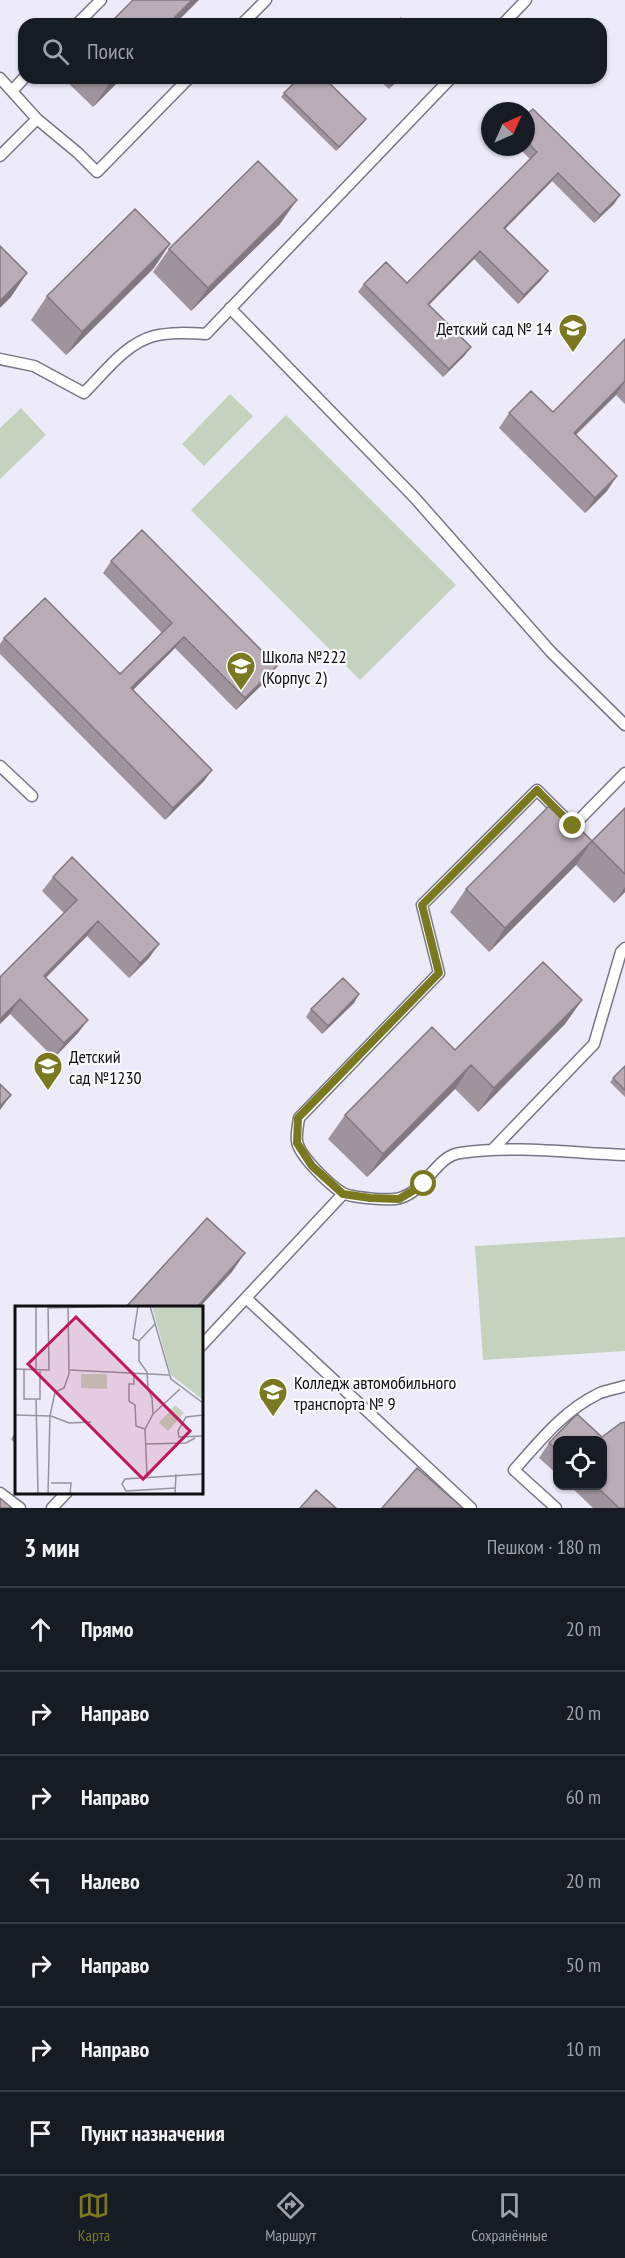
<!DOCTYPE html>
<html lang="ru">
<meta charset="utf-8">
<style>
:root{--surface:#171b24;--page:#242831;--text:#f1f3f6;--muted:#9ea1a6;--line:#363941;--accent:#7a7920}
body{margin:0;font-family:"PT Sans Narrow",sans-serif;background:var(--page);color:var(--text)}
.controls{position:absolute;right:18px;bottom:18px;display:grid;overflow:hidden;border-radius:12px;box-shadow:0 2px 4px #0004}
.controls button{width:54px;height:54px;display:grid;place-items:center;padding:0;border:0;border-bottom:2px solid var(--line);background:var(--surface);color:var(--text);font:30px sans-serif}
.compass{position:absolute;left:481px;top:102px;width:54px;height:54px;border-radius:50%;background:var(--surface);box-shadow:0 2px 4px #0004;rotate:45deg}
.stop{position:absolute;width:18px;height:18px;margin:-14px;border:4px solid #7a7920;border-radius:50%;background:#fff}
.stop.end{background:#7a7920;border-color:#fff;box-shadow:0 2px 6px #0008}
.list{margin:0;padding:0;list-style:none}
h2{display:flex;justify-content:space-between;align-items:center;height:78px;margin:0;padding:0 24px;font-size:26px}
h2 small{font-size:20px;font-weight:400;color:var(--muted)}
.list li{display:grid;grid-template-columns:39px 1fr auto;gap:18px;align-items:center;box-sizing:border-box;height:84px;padding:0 24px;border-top:2px solid var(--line)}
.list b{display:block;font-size:22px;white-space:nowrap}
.list em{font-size:20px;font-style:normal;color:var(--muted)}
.icon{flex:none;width:33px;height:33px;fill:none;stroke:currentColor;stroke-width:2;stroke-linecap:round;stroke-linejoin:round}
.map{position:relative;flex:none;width:625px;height:1508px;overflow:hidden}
.search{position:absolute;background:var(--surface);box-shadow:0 2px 4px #0004;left:18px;right:18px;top:18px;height:66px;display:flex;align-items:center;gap:15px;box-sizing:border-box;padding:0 21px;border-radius:18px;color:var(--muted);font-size:22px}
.sheet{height:666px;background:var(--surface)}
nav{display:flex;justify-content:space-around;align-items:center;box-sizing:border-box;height:84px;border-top:2px solid var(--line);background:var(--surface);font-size:16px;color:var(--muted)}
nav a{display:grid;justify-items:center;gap:3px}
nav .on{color:var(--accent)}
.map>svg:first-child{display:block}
.green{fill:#c5d3be}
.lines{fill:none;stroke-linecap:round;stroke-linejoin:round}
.service-casing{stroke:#787684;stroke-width:13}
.service{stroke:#fff;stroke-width:10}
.wall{fill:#9f949d}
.shaded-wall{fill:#82787f}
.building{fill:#b9acb6;stroke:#82787f;stroke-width:1.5}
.route{stroke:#7a7920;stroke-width:8}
.labels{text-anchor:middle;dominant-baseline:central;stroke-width:4.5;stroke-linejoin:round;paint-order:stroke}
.poi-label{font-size:18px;fill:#100f14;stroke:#fafafd;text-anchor:start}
.inset-road{fill:none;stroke:#95939e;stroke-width:1.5}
.view{fill:#c2185b;fill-opacity:0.15;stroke:#c2185b;stroke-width:3}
.inset-edge{fill:none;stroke:#100f14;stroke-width:3}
</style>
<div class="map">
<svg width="625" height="1508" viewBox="0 0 625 1508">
<rect width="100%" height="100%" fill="#edebfa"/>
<path class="green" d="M230,394L253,416L204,466L182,444Z
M21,408L46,435L0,479V428Z
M286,415L456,585L360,680L191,510Z
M625,1237V1351L483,1360L475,1246Z"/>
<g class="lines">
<g class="service-casing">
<path id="service" d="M77,24L101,0
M242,24L266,0
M503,24L526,0
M0,78L37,119L78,153L97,172L189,78
M12,91L24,78
M0,156L37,119
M230,308L414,497L551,652L625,725
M0,359L34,366L84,393C104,373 126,343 154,336C171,332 189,333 206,334L451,78
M0,766L32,796
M625,773L573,826L537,790L422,905L439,973L299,1118C298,1126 296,1134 297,1141C299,1156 329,1184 341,1192C349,1198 391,1201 400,1198C427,1190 436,1156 460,1153C514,1145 571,1153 625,1155
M493,1149L594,1044L621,952L625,948
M246,1298L471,1508
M201,1346L343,1194
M0,1493L20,1508
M52,1508L67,1492
M556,1508L514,1470C539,1442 563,1411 598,1394C606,1390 616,1389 625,1386"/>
</g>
<use href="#service" class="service"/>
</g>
<path class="wall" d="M63,78H122L93,107Z
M377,78H400L389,89Z
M284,93L363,123L336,151L281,97Z
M526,115L614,204L594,223L552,181L505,229L542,279L518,304L474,259L429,305L465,355L443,377L358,292L364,284L407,283L530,159L518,147H526Z
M280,224L191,311L153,272L169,249Z
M154,268L66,355L31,320L47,296Z
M625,339V404L616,395L576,435L607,491L585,513L499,428L509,413L553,412Z
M111,561L269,678L236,710L175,648L133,690L212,770L204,781L165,820L0,654V644L4,638L120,674L162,633L103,573Z
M625,808V892L614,903L576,865L489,952L450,912L466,889L592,841Z
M53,877L149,958L129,978L87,936L46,978L88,1020L77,1034L54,1058L10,1014L0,1024V977L64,913L42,891Z
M359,994L354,1003L322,1034L306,1017L311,1009Z
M582,1000L565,1024L478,1112L455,1089L367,1177L328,1139L345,1115L455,1050Z
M625,1066V1097L610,1082Z
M577,1414L602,1437L621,1423L625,1422V1508H593L569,1485H603V1440H558V1475L539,1458L549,1443Z
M16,1431V1445L11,1439Z"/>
<path class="shaded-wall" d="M192,0H199L175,24H168Z
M115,78H122L93,107L109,84Z
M366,119L363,123L336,151L339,147Z
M558,173L552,181L498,236L504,228Z
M620,195L614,204L594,223L600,215Z
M297,200L280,224L191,311L208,288Z
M170,244L154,268L66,355L82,332Z
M480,251L474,259L422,312L428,304Z
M548,271L542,279L518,304L524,295Z
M27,273L11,297L0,308V301Z
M471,347L465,355L443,377L449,369Z
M625,381L616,395L563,447L574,433Z
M617,476L607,491L585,513L595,498Z
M184,637L175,648L123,700L131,688Z
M277,666L269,678L236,710L245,698Z
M212,770L204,781L165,820L173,808Z
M592,841L576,865L489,952L505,928Z
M625,887V892L614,903Z
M98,921L87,936L33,990L44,976Z
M159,944L149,958L129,978L140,963Z
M359,994L354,1003L322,1034L328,1026Z
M20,999L10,1014L0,1024V1019Z
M582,1000L565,1024L478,1112L494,1088Z
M88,1020L77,1034L54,1058L64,1043Z
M471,1065L455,1089L367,1177L383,1154Z
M11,1095L0,1110V1106Z
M245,1253L232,1272L200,1307H197Z"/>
<path class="building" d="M133,0H192L168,24H109Z
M401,18L407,24H396Z
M103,78H115L109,84Z
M299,78H324L366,119L339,147L284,93Z
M385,78H399L392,85Z
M533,109L620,195L600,215L558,173L504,228L548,271L524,295L480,251L428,304L471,347L449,369L364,284L386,262L407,283L537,152L526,141V115Z
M258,161L297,200L208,288L169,249Z
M135,209L170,244L82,332L47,296Z
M0,246L27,273L0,301Z
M625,339V381L574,433L617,476L595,498L509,413L531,391L553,412Z
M142,530L277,666L245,698L184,637L131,688L212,770L173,808L4,638L45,598L120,674L172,623L111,561Z
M553,802L592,841L505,928L466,889Z
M625,808V874L592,841Z
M72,857L159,944L140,963L98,921L44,976L88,1020L64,1043L20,999L0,1019V977L77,900L53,877Z
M543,962L582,1000L494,1088L471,1065L383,1154L345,1115L432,1027L455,1050Z
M343,978L359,994L328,1026L311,1009Z
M625,1066V1090L613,1078Z
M0,1084L11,1095L0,1106Z
M207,1218L245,1253L197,1307H126Z
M577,1414L602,1437L621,1423L625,1422V1508H619L595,1485H603V1440H558V1451L549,1443Z
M417,1468L463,1508H382Z
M316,1490L336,1508H300Z
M0,1498L12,1508H0Z"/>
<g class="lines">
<path class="route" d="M424,1184L399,1199L370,1198L343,1194L312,1166L297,1143L298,1118L439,973L422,905L537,790L573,826"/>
</g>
<defs>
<g id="school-pin" transform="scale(1.5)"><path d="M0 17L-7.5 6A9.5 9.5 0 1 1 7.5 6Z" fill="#7a7920" stroke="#fafafd"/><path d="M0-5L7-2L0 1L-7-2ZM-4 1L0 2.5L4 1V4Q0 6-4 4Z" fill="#fff"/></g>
<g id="university-pin" transform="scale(1.5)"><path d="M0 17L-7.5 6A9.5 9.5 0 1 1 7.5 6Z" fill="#7a7920" stroke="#fafafd"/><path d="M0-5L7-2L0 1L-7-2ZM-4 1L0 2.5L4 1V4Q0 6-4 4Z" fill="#fff"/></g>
</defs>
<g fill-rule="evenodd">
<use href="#school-pin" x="573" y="328"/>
<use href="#school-pin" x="241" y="666"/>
<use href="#school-pin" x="48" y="1066"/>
<use href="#university-pin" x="273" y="1392"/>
</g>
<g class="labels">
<g class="poi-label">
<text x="552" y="328" text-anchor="end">Детский сад № 14</text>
<text x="262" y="656">Школа №222<tspan x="262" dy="21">(Корпус 2)</tspan></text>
<text x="69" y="1056">Детский<tspan x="69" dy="21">сад №1230</tspan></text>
<text x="294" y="1382">Колледж автомобильного<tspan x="294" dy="21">транспорта № 9</tspan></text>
</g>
</g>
<g transform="translate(15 1306)">
<rect width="188" height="188" fill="#edebfa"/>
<path d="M137,0H187V93L156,69ZM66,68H92V83L66,82ZM160,99L169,107L153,125L144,117Z" fill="#c5d3be"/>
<path class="inset-road" d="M21,0V64M135,0L156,73L188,97M33,2L110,0M124,35L140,18M0,63L34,64L33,0M9,64V93H25V65M55,64L154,69M119,66V78H114V95L120,99L121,120L130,123L138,108L137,92L133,83L132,66L124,55V35L118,32L123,0M21,93L23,188M138,108L165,83M0,109L35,110L33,188M188,109L171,111L163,125L164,131L188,130M35,110L40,86L49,82L54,68L53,0M36,110L54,117L76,116M130,123L132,171M130,138L171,137L180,132M36,177H56L55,188M161,182L111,185L107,178L110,173L188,168M160,188L161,168"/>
<path class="view" d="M61,11L175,125L128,173L13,58Z"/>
<rect width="188" height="188" class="inset-edge"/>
</g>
</svg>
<div class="controls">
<button><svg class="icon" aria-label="locate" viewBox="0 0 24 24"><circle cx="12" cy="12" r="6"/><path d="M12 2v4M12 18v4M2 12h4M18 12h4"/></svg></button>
</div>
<svg class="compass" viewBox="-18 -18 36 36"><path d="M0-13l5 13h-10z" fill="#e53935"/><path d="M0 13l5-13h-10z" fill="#9ea1a6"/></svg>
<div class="stop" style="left:424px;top:1184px"></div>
<div class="stop end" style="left:573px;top:826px"></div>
<div class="search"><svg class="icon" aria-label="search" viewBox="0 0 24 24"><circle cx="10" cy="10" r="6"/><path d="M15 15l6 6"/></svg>Поиск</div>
</div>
<section class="sheet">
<h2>3 мин<small>Пешком · 180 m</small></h2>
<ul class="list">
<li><svg class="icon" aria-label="ahead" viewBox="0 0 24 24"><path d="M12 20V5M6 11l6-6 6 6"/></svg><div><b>Прямо</b></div><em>20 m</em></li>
<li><svg class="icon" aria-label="right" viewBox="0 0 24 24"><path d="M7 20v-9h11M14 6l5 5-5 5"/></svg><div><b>Направо</b></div><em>20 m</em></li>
<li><svg class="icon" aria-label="right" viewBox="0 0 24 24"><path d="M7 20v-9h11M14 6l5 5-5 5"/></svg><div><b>Направо</b></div><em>60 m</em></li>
<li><svg class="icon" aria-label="left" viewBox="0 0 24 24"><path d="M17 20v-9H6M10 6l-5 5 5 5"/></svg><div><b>Налево</b></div><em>20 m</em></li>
<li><svg class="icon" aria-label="right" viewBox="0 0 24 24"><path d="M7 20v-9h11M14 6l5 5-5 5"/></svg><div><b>Направо</b></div><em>50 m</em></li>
<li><svg class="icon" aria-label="right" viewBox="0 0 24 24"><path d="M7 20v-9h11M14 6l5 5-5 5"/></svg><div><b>Направо</b></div><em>10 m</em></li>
<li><svg class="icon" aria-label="arrive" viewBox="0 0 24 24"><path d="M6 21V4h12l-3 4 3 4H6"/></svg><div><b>Пункт назначения</b></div></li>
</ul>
</section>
<nav>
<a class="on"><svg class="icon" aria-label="map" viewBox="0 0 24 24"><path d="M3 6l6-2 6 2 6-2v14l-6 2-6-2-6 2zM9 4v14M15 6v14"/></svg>Карта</a>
<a><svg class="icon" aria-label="directions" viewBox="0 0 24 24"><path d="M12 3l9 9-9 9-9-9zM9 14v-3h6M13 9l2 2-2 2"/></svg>Маршрут</a>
<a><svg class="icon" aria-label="saved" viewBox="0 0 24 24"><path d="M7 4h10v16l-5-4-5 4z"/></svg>Сохранённые</a>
</nav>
